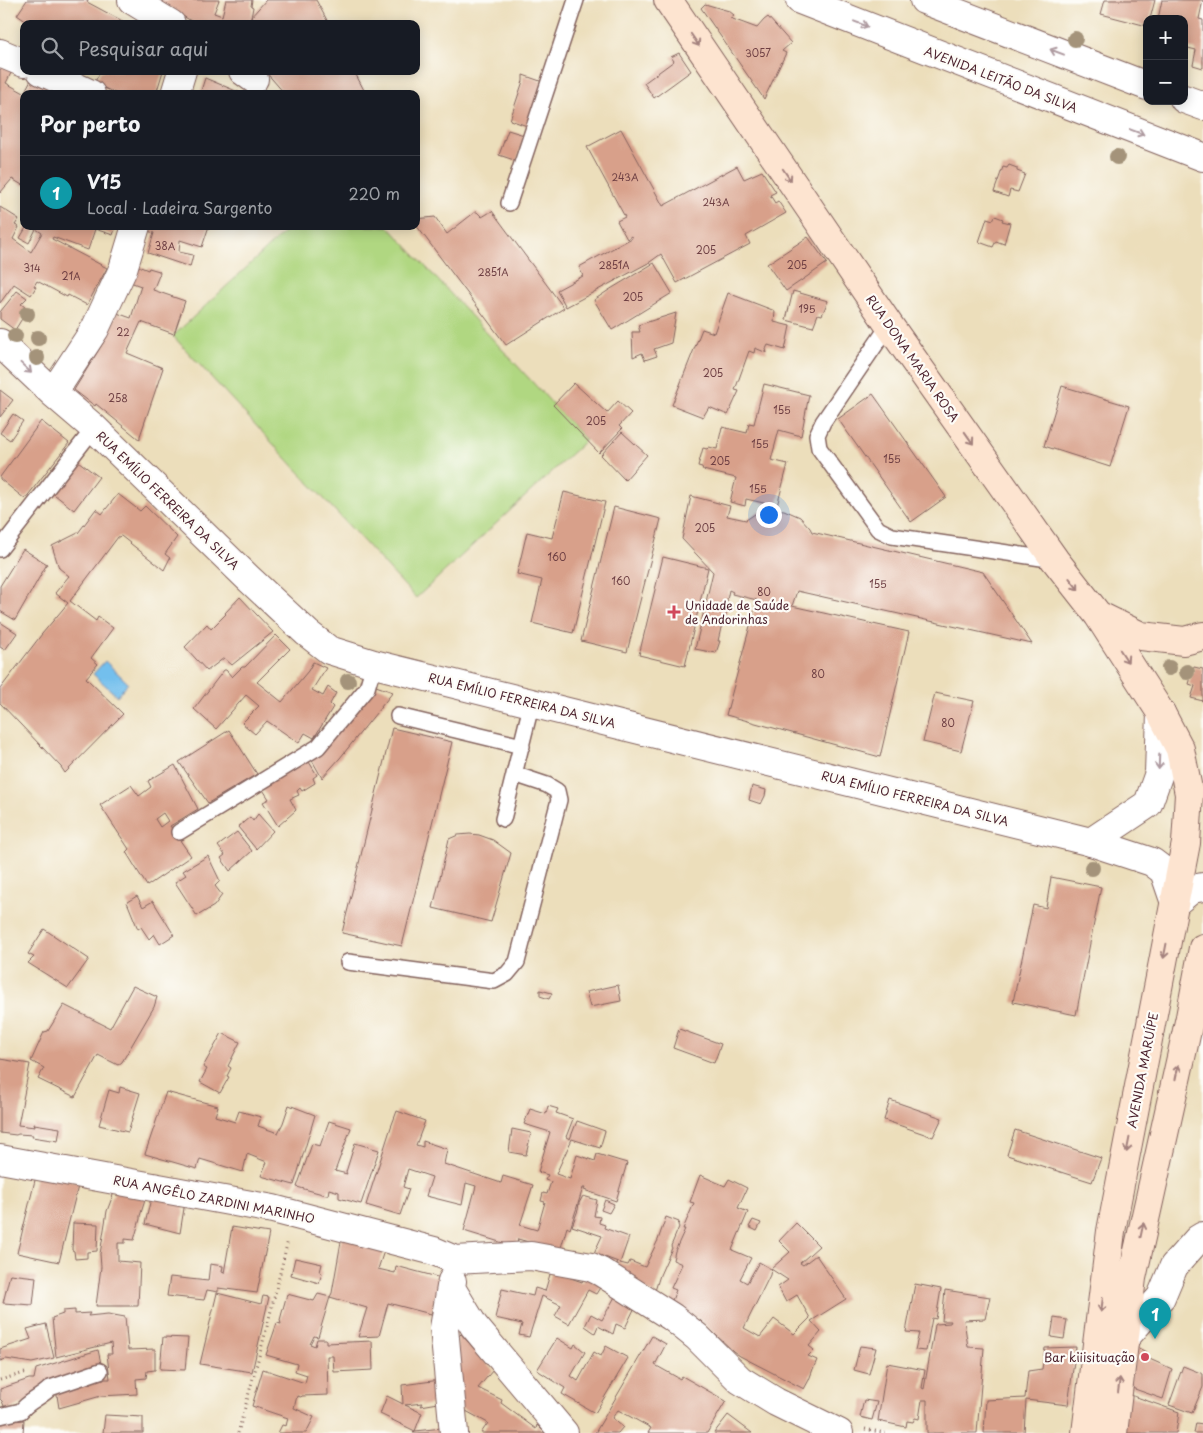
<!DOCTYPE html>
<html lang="pt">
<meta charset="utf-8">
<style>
:root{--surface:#171b24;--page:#20242c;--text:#f1f3f6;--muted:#9ea1a6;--line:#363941;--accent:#d93025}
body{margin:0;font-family:"Playpen Sans",sans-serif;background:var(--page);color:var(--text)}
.controls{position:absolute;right:15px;top:15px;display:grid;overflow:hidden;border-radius:10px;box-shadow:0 2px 12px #0003}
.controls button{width:45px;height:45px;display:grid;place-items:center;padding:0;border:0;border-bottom:1px solid var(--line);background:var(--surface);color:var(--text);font:25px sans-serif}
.you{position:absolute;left:768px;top:514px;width:18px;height:18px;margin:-12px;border:4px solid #fff;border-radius:50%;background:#1a73e8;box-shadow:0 0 0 8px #1a73e833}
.badge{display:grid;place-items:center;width:32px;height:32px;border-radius:50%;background:var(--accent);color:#fff;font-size:16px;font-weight:700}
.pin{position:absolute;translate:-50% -41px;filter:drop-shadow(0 1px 2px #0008)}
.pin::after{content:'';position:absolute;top:26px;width:18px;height:15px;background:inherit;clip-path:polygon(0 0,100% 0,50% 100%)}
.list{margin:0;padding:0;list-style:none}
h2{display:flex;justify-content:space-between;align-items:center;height:65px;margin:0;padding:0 20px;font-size:21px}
h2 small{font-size:16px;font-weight:400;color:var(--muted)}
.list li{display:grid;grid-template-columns:32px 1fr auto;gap:15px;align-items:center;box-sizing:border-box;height:75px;padding:0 20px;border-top:1px solid var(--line)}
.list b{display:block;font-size:19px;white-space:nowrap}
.list p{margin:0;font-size:16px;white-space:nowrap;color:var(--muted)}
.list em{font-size:16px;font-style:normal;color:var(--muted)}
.icon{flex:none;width:28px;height:28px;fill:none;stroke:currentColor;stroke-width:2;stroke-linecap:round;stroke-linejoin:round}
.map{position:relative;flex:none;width:1203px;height:1433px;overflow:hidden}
.search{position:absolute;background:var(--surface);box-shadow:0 2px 12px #0003;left:20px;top:20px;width:400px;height:55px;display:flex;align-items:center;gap:12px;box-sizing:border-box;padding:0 18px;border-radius:10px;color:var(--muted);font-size:19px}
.panel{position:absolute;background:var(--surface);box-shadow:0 2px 12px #0003;left:20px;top:90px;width:400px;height:140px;border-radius:10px}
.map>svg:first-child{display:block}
.green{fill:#b0d781;stroke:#7d7b56}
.water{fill:#73bfed;stroke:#5e6f8c}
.building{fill:#d8a08a;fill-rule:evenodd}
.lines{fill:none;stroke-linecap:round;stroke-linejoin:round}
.service-casing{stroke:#83625d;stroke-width:18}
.minor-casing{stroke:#83625d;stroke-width:30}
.tertiary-casing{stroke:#83625d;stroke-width:30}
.secondary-casing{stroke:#83625d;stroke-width:30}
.path{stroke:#83625d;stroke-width:3;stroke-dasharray:1 4;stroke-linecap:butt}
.service{stroke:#fff;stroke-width:15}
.minor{stroke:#fff;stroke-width:28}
.tertiary{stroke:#fff;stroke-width:28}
.secondary{stroke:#fde4d0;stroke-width:28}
.tree{fill:#a4937a}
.oneway{stroke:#ae9aa0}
.oneway2{stroke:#a4827e}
.poi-dot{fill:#d1495b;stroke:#fdfcf7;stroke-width:2}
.labels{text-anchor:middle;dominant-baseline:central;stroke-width:4.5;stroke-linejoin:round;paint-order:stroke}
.number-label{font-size:10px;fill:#6e3f43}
.street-label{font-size:12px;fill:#4a1f2b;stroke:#fdfcf7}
.poi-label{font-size:12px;fill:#4a1f2b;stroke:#fdfcf7;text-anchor:start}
</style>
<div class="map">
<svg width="1203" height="1433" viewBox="0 0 1203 1433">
<rect width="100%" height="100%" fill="#fdfcf7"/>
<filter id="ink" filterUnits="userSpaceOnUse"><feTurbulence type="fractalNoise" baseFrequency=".02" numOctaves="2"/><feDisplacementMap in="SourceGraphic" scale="10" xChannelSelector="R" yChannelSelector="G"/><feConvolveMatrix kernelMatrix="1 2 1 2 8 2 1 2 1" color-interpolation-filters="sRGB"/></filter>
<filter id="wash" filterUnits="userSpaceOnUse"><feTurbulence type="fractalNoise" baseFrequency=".0096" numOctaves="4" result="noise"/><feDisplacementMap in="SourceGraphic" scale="20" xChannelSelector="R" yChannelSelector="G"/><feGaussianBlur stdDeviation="1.12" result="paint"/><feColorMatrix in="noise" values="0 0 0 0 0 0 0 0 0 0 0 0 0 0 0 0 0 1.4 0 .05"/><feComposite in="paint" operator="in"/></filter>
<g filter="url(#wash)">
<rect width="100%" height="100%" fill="#ecdebb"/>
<path class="green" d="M291,226H388L586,440L416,598L173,336Z"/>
<path class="water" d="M105,661L128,683L117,696L93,674Z"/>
<g id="blocks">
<path class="building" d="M27,0H88L87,2L128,24H30L17,15Z
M157,0H219L214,13L222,16L226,0H252L251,6L253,7L250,24H196Z
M266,0H316L329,24H253L251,17Z
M1105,0H1155L1150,19H1147V26L1101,14Z
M1162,0H1203L1199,19L1203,20V68L1193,65L1196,50L1184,47V19H1158Z
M705,4L729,11L734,15L730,18L757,28L764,20L768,17L791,43L782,51L786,53L764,99L701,8Z
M679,53L691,71L654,98L644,83L674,61L671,57Z
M0,57L15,65L6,83L24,93L34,74L77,94H24V186L12,179L0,193Z
M101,71H163L156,94H117L94,83Z
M265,71H354L366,94H285Z
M523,75L543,82L530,127L510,120L523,81Z
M205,78L243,94H200Z
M621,129L663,206L737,166L744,179L762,171L776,192L770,195L775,203L778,201L786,213L746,236L750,244L677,283L661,254L650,262L566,307L557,290L583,276L579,267L632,238L631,236L627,239L617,221L625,217L587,147Z
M508,130L524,135L517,161L499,155Z
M1009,165L1017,168V171L1025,174L1018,192L1010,190L1008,197L994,192L1003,167L1007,168Z
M0,207L19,219L15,225L19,227L13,239L31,252L42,233L36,229L29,243L20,238L27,226H116L113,235L95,229L88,250L53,237L52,239L107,268L87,305L68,295L67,297L37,281L34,286L36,287L31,295L14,284L0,303Z
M492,211L564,308L506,345L416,225V219L435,217L447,234L475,212H477L482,217Z
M995,216L1003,219L1002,221L1010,223L1004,244L996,241L993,247L979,242L987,218L993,220Z
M149,226H209L202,247L180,240L179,252L193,255L190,267L148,253L154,233L148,231Z
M808,237L827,263L786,291L767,264Z
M654,263L672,293L612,330L594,300L609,290Z
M138,266L148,270L149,268L159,271L160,273L153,290L185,301L174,334L141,322L127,353L163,368L140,436V440L96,404L95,406L74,390L103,343L117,313L131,318L141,286L130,282Z
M17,291L27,298L21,304L28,309L15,330L0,319V312Z
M793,291L828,301L822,315L818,314L813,327L786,320Z
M728,293L775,311L774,322L790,326L785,350L768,345L766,349L767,353L755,348L754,353L749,351L735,390L739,391L728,415L709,407L703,417L672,405L702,329L714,333Z
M676,313L671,343L654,349L657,356L645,360L642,353L633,357L632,332H640L638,325Z
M574,383L607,413L618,401L631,413L619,426L622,429L599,453L553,405Z
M764,384L809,395L801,436L779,430L771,460L788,464L777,506L746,499L745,506L730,502L736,478L703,470L702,467L698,466L703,448L707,449L709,447L717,449L722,427L747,433L749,423L754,424Z
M1062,386L1129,406L1110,467L1044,446Z
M0,390L13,400L0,417Z
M873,394L946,497L911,522L838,419Z
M13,414L23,421L10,440L0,433Z
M41,421L69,443L25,499L0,479V477Z
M622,432L647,455L625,480L601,455Z
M74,458L99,477L74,510L50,491Z
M564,492L605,502L573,633L532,623L542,580L517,574L527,532L552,538Z
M118,494L140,511L145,506L177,537L165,554L170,558L164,570L121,536L118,537L70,601L96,621L98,617L113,628L91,658L98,664L86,678L123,714L65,773L61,767L0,703V689L42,634L68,603L55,593L69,576L59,568L52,546L78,533L96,509L102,514Z
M691,496L730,506L727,516L746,520L755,514L765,510L773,509L784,510L800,517L810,528L812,532L983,572L1032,644L797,591L792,606L909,632L880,757L726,715L757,600L732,594L733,592L729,590L726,605L728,606L725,619H723L718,641H720L716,653L695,649L713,572L682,539Z
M614,507L661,519L627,652L581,641Z
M23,549L47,564L15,620L0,611V586Z
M663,557L708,568L685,666L639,655Z
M240,597L273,632L232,665L224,658L207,671L185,647L207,624L211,629L226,614L225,613Z
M0,622L17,633L5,650L0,647Z
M276,635L290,649L257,682L282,702L308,671L313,662L326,668L312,690L323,696L328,687L336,693L330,704L333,707L314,738L305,733L299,743L267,721L255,734L242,723L259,706L246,695L216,729L194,709L224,670H226L232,677L242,667H245Z
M1194,667L1203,669V701L1191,698L1195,686L1189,684Z
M373,685L393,692L340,758L322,778L309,755Z
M935,693L974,701L961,751L923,742Z
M392,728L452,742L402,946L342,933Z
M229,730L257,774L208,803L179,762Z
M306,757L317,775L313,778L315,783L302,791L300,788L297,791L299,795L290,799L296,810L295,811L278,826L263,802L269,799L260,785Z
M175,765L198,809L170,826L191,856L147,886L126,852L129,849L100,805L131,785L139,796L151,787L148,781ZM163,813L168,821L160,827L155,819Z
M752,786L766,790L765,796L761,804L749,800Z
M258,814L273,831L256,849L238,827L250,817L253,821Z
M237,832L252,851L230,871L221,858L225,855L218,846Z
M470,834L479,835L493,840L511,853L491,922L433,908L449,839L458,835Z
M208,856L220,881L215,886L222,895L214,906L197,916L175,882L186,875L183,871Z
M1051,877L1101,887L1076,1015L1013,1002L1033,905L1046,908Z
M137,896L143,907L153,901L174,935L160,944L154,934L149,939L141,927L138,929L127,902Z
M44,929L89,959L68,988L28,963L34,957L28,954Z
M618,985L621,1001L590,1007L586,992Z
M133,986L157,997L154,1007L122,1062L118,1065L98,1055L75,1097L38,1079L44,1068L31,1061L44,1032L48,1031L64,1005L110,1028Z
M540,990L552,993L549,999L540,996Z
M679,1029L721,1044L714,1063L673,1048Z
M222,1033L240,1042L228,1066L231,1068L227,1076L229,1077L220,1093L200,1082L207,1069L203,1067Z
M0,1059L30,1064L18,1125L35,1127L34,1124L60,1128L58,1141L32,1137L33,1135L18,1134L16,1135L0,1133Z
M120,1087L140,1093L128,1132L99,1125L109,1090L119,1093Z
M166,1092L218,1106L215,1116L235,1122L239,1111L261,1117L258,1126L278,1133L283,1123L289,1105L315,1115L294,1185L261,1176L267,1162L247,1154L243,1172L200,1159L197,1169L145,1154Z
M890,1100L942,1118L933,1137L884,1120Z
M548,1106L558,1109L556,1113L573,1119L566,1137L570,1139L577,1121L605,1131L600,1148L572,1139L556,1174L570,1179L577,1155L595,1161L597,1154L627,1163L616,1201L584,1190L585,1188H583L570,1229L567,1227L560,1251L518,1239L516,1247L464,1231L476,1186L466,1183L462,1205L426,1196L432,1177L408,1169L403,1187L409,1189L400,1215L366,1205L391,1127L397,1111L425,1121L416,1145L423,1147V1141L447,1149L444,1164L501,1183L503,1176L533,1185L520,1225L537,1230L545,1202L541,1201L543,1193L547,1194L551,1182L545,1180L548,1175L538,1172L550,1132L524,1124L530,1109L546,1114Z
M329,1121L351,1128L335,1171L347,1174L346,1172L355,1143L379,1150L361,1204L339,1198V1192L329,1189L328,1195H326L297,1187L312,1144L320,1146Z
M512,1129L531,1133L526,1155L509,1152Z
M1015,1130L1101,1158L1092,1182L1007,1155Z
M37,1172L79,1182L59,1262L17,1253Z
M700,1175L725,1186L729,1179L747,1188L738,1208L748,1212L732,1250L751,1258L740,1279L747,1283L759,1262L771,1269L790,1252L779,1241L796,1223L819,1246L800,1263L803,1265L816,1255L846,1299L811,1321L821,1332L809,1346L814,1350L808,1356L817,1360L813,1369L809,1380L804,1389L740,1356L733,1351L701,1321L671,1303L676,1290L671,1288L682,1264L673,1260L675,1251L685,1229H683L694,1203L690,1202ZM771,1269L788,1280L778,1287L786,1302L797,1295L810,1318L794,1334L774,1319L760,1337L744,1328L770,1275Z
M116,1187L147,1194L140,1216V1219L134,1240L125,1239V1243H118V1261L140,1263L138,1306H96L101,1267L100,1254L107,1211Z
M152,1194L185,1202L180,1233L145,1224Z
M583,1196L597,1200L594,1216L600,1217L599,1223L605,1225L604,1228L629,1237L620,1263L628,1265L630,1261L645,1267L658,1240L666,1217L679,1222L678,1225L679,1227L671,1246L672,1248L660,1275L654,1294L613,1276L618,1262L594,1253L602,1236L572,1226L578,1210L579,1203Z
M605,1200L614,1204L609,1213L601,1210Z
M753,1220L761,1223L757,1231L749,1227Z
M73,1223L98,1224L97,1251L87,1252V1258L75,1259L74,1251L72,1250Z
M232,1227L269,1233L257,1293L218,1288V1292L207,1290L204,1300L167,1296L170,1277L208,1281L210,1264L223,1266L222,1272L224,1273Z
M342,1236L385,1248L378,1269L395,1273L396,1266L441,1278L431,1314L388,1303L379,1336L358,1337L367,1308L330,1297L332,1293Z
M295,1258L322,1264L320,1272L322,1273L319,1283L291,1275Z
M589,1268L606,1278L596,1294L588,1290L569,1324L555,1316L561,1305L542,1296L529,1337L519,1335L522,1324L495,1318L502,1289L533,1296L535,1288L545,1291L551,1271L582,1282Z
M10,1274L36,1277L33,1305L3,1303Z
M915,1284L941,1289L936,1319L932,1318L926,1351L915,1350L919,1333L906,1332Z
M945,1290L990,1297L985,1319L964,1320L968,1347L984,1348L977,1433H927V1400H922L919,1419L915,1418L913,1422L907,1421L906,1427L878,1421L887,1363L925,1370L922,1388L924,1389L935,1325L936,1324L950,1323L951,1321H942Z
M217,1293L261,1304L263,1296L269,1297L252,1372L200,1364Z
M287,1294L314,1301L318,1294L330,1297L318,1337L314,1336L310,1344L315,1346L317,1339H326V1343L372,1341L373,1370L334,1372L333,1356H327L328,1395L302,1396L301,1397L297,1396L294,1408L314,1417L306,1433H278L282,1425L286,1426L288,1418L252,1406L263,1369L305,1383L307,1375L295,1371L297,1364L266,1355L277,1323L281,1324L280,1320Z
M616,1295L637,1303L625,1328L616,1324L613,1334L598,1326L595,1333L585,1326L591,1314L602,1320Z
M75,1310V1314L90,1313L88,1316L108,1314L125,1317L128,1350L155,1349V1370L147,1371L146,1378L136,1379L137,1394L101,1396L59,1408L56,1389L98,1379H110L107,1354H112L111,1343L56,1357L52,1318L63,1314V1311Z
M1054,1318L1067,1320L1064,1339L1051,1337Z
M46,1324L54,1358L32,1363L6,1359L0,1361V1349L31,1339L27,1329Z
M461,1334L493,1370L478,1388L502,1400L501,1403L536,1429L537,1425L545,1433H481L488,1423L455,1405L457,1338Z
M652,1336L666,1344L655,1365L680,1379L682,1376L726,1401L707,1433H648L651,1428L618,1410L612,1418L623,1427L618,1433H595Z
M163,1337L188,1338L185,1370L160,1369Z
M557,1338L573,1348L575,1344L585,1352L571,1376L578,1381L594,1352L601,1356L606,1346L628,1358L595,1413L562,1394L565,1388L537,1370Z
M860,1346L876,1348L869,1374L854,1370Z
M1135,1346L1146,1352L1145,1357L1172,1369L1163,1399L1129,1387Z
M1076,1347L1068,1405L1026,1400L1024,1433H984L986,1400L1025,1398L1028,1371L1042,1369L1045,1348Z
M98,1350L102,1368L6,1411L2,1401L0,1399V1389L29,1379H34L36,1369Z
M1183,1366L1203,1374V1387L1192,1413L1169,1405Z
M448,1379L450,1401L421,1406L423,1403L405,1405L422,1413L415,1431L452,1427L453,1433H413L415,1431L380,1414L387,1396L403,1404L402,1385Z
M1128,1394L1179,1412L1176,1433H1122Z
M864,1400L877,1402L872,1420L860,1417Z
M105,1415L143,1417V1433H103Z
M728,1415L752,1433H714Z
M24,1420L23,1433H0V1422Z
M1196,1423L1203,1424V1433H1194Z"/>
</g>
</g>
<g filter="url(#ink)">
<use href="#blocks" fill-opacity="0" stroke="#83625d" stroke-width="1"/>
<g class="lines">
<g class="service-casing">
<path id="service" d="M509,203L576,0
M889,325L823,422L817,435L819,448L878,529L892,536L1055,560
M0,549L94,428
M398,716L522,746
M503,819L532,702
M179,832L318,747L367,688L374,664
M348,962L494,981L507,974L517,962L559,800L557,791L547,785L514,774
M0,1416L21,1411C28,1401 42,1397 50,1388L100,1371"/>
</g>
<g class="minor-casing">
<path id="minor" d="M132,0L171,24
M0,53L24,63
M41,71L91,94
M243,71L254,79
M175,94L182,71
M0,343L53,393L94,428L247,577L307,633L329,650L374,664L1091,842L1152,862L1164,871L1175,903L1192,889L1203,887
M53,393L95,329L123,269L136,226
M0,1159L273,1209L434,1251L455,1260L531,1256L591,1267L601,1272L672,1317L697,1337L740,1380L776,1402L839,1433
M452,1281L444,1328L454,1433
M451,1288L474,1326L564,1433
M1124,1339L1161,1297L1174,1266L1198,1239L1203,1236"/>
</g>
<g class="tertiary-casing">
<path id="tertiary" d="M800,0L1203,157
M924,0L1147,86
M1184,99L1203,106
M1091,842L1148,804L1159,773L1161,713"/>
</g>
<g class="secondary-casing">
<path id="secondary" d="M668,0L889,325L1055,560L1098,615L1161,713L1180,749L1189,794L1186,843L1111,1231L1086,1433
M1098,615L1141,636L1184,641L1203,636
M1113,1433L1132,1278L1190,1017L1203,948"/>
</g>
<path class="path" d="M0,1380L28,1372
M865,1429L885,1433
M238,1433L267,1327L288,1240"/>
<use href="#service" class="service"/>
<use href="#minor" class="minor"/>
<use href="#tertiary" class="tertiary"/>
<use href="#secondary" class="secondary"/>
</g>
<g class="tree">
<circle cx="1075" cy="39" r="8"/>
<circle cx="1117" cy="157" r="8"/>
<circle cx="27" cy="314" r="8"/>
<circle cx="15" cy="336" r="8"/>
<circle cx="38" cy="338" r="8"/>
<circle cx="37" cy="358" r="8"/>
<circle cx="1169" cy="668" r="8"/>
<circle cx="1187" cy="672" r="8"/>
<circle cx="348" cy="681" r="8"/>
<circle cx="1092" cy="868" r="8"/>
</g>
<defs><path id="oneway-shaft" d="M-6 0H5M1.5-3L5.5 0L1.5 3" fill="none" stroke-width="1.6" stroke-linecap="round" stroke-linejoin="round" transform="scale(1.25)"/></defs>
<g class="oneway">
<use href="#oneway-shaft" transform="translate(861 24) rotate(21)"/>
<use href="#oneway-shaft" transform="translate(1057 52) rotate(-159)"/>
<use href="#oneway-shaft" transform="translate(1137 132) rotate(21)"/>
<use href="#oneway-shaft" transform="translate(26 368) rotate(43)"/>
<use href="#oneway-shaft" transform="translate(1159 762) rotate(92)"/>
</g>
<g class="oneway2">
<use href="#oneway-shaft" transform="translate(695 40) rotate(56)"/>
<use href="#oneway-shaft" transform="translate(787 175) rotate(56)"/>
<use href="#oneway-shaft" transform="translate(969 438) rotate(55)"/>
<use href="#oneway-shaft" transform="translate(1074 584) rotate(52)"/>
<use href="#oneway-shaft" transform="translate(1124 656) rotate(57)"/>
<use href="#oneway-shaft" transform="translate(1165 951) rotate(101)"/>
<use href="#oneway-shaft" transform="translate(1177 1072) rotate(-78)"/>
<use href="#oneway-shaft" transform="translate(1128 1145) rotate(101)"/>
<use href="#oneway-shaft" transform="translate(1142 1230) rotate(-78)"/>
<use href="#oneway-shaft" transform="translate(1102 1305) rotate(97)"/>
<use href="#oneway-shaft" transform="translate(1119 1385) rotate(-83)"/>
</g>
</g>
<g class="poi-dot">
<path d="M671.5 604.5h5v5h5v5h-5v5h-5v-5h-5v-5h5z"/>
<circle cx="1145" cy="1357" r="5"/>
</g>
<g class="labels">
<g class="number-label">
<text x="758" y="52">3057</text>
<text x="625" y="176">243A</text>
<text x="716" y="201">243A</text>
<text x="165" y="245">38A</text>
<text x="706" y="249">205</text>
<text x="614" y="264">2851A</text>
<text x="797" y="264">205</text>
<text x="32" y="267">314</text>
<text x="493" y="271">2851A</text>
<text x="71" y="275">21A</text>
<text x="633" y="296">205</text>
<text x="807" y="308">195</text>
<text x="123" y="331">22</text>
<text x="713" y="372">205</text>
<text x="118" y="397">258</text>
<text x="782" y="409">155</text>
<text x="596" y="420">205</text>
<text x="760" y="443">155</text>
<text x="892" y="458">155</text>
<text x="720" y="460">205</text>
<text x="758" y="488">155</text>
<text x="705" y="527">205</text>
<text x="557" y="556">160</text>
<text x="621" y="580">160</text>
<text x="878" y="583">155</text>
<text x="764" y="591">80</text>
<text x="818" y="673">80</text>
<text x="948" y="722">80</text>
</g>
<g class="street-label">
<text transform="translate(1001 79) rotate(21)">AVENIDA LEITÃO DA SILVA</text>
<text transform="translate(913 358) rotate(55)">RUA DONA MARIA ROSA</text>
<text transform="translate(168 500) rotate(44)">RUA EMÍLIO FERREIRA DA SILVA</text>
<text transform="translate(522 700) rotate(14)">RUA EMÍLIO FERREIRA DA SILVA</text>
<text transform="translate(915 798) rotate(14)">RUA EMÍLIO FERREIRA DA SILVA</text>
<text transform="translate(1142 1070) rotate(-79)">AVENIDA MARUÍPE</text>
<text transform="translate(214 1199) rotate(11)">RUA ANGÊLO ZARDINI MARINHO</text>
</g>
<g class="poi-label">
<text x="685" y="605">Unidade de Saúde<tspan x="685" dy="14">de Andorinhas</tspan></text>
<text x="1135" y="1357" text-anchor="end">Bar kiiisituação</text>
</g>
</g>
</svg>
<div class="controls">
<button>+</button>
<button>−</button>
</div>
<div class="you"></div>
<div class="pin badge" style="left:1155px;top:1339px;background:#0f9aa8">1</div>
<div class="search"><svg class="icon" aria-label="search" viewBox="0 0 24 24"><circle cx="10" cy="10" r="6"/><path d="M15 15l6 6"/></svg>Pesquisar aqui</div>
<section class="panel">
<h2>Por perto<small></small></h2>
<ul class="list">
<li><span class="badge" style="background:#0f9aa8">1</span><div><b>V15</b><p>Local · Ladeira Sargento</p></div><em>220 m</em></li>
</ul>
</section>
</div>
